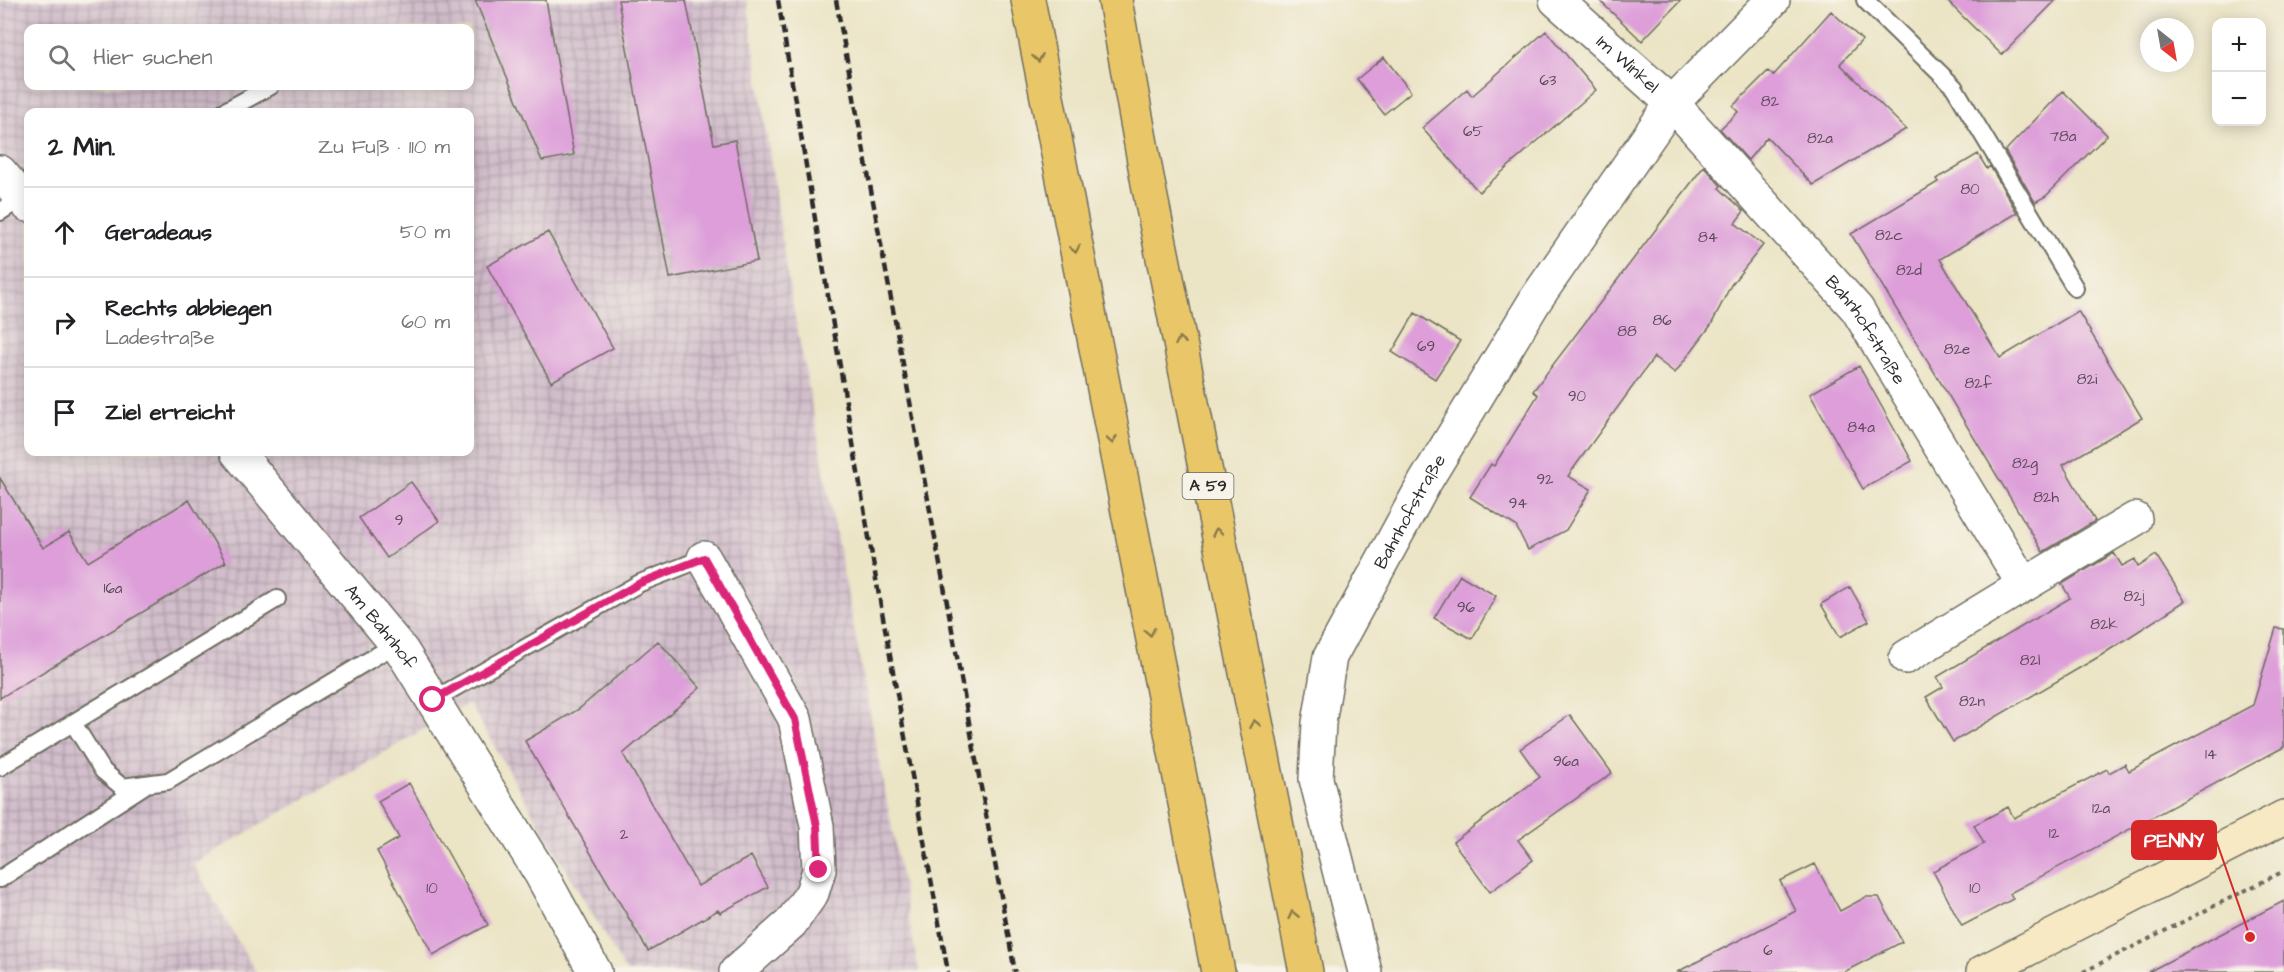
<!DOCTYPE html>
<html lang="de">
<meta charset="utf-8">
<style>
:root{--surface:#fff;--page:#f6f6f6;--text:#202124;--muted:#757577;--line:#e0e0e0}
body{margin:0;font-family:"Architects Daughter",sans-serif;background:var(--page);color:var(--text)}
.controls{position:absolute;right:18px;top:18px;display:grid;overflow:hidden;border-radius:12px;box-shadow:0 3px 15px #0003}
.controls button{width:54px;height:54px;display:grid;place-items:center;padding:0;border:0;border-bottom:2px solid var(--line);background:var(--surface);color:var(--text);font:30px sans-serif}
.compass{position:absolute;left:2140px;top:18px;width:54px;height:54px;border-radius:50%;background:var(--surface);box-shadow:0 3px 15px #0003;rotate:149deg}
.stop{position:absolute;width:18px;height:18px;margin:-14px;border:4px solid #db2777;border-radius:50%;background:#fff}
.stop.end{background:#db2777;border-color:#fff;box-shadow:0 2px 6px #0008}
.list{margin:0;padding:0;list-style:none}
h2{display:flex;justify-content:space-between;align-items:center;height:78px;margin:0;padding:0 24px;font-size:26px}
h2 small{font-size:20px;font-weight:400;color:var(--muted)}
.list li{display:grid;grid-template-columns:39px 1fr auto;gap:18px;align-items:center;box-sizing:border-box;height:90px;padding:0 24px;border-top:2px solid var(--line)}
.list b{display:block;font-size:22px;white-space:nowrap}
.list p{margin:0;font-size:20px;white-space:nowrap;color:var(--muted)}
.list em{font-size:20px;font-style:normal;color:var(--muted)}
.icon{flex:none;width:33px;height:33px;fill:none;stroke:currentColor;stroke-width:2;stroke-linecap:round;stroke-linejoin:round}
.map{position:relative;flex:none;width:2284px;height:972px;overflow:hidden}
.search{position:absolute;background:var(--surface);box-shadow:0 3px 15px #0003;left:24px;top:24px;width:450px;height:66px;display:flex;align-items:center;gap:15px;box-sizing:border-box;padding:0 21px;border-radius:12px;color:var(--muted);font-size:22px}
.panel{position:absolute;background:var(--surface);box-shadow:0 3px 15px #0003;left:24px;top:108px;width:450px;height:348px;border-radius:12px}
.map>svg:first-child{display:block}
.industrial{fill:url(#industrial-grid);fill-rule:evenodd}
.building{fill:#dd9ed9}
.lines{fill:none;stroke-linecap:round;stroke-linejoin:round}
.lane-casing{stroke:#6e6c61;stroke-width:20}
.street-casing{stroke:#6e6c61;stroke-width:36}
.secondary-casing{stroke:#6e6c61;stroke-width:36}
.highway-casing{stroke:#6e6c61;stroke-width:36}
.path{stroke:#6e6c61;stroke-width:4;stroke-dasharray:4.5 4.5;stroke-linecap:butt}
.lane{stroke:#fff;stroke-width:16}
.street{stroke:#fff;stroke-width:33}
.secondary{stroke:#f6e9c3;stroke-width:33}
.highway{stroke:#e9c769;stroke-width:33}
.rail{stroke:#2b2b2b;stroke-width:4.5;stroke-dasharray:9 4.5;stroke-linecap:butt}
.oneway{stroke:#8a794a}
.route{stroke:#db2777;stroke-width:8}
.labels{text-anchor:middle;dominant-baseline:central;stroke-width:5;stroke-linejoin:round;paint-order:stroke}
.number-label{font-size:15px;fill:#584856}
.shield{fill:#f7f3e8;stroke:#686764;stroke-width:1.5}
.shield-label{font-size:16px;font-weight:bold;fill:#2b2b2b}
.street-label{font-size:18px;fill:#2b2b2b;stroke:#f7f3e8}
.leader{fill:none;stroke:#d62828;stroke-width:2}
.callout-dot{fill:#d62828;stroke:#f7f3e8;stroke-width:2}
.callout{fill:#d62828;stroke:#d62828;stroke-width:2}
.callout-label{font-size:20px;text-anchor:middle;font-weight:bold;fill:#fff}
</style>
<div class="map">
<svg width="2284" height="972" viewBox="0 0 2284 972">
<defs>
<pattern id="industrial-grid" width="8" height="8" patternUnits="userSpaceOnUse" patternTransform="scale(1.5)"><rect width="8" height="8" fill="#d1bdcb"/><path d="M0 4h8M4 0v8" fill="none" stroke="#aa9aa5"/></pattern>
</defs>
<rect width="100%" height="100%" fill="#f7f3e8"/>
<filter id="ink" filterUnits="userSpaceOnUse"><feTurbulence type="fractalNoise" baseFrequency=".0167" numOctaves="2"/><feDisplacementMap in="SourceGraphic" scale="12" xChannelSelector="R" yChannelSelector="G"/><feConvolveMatrix kernelMatrix="1 2 1 2 8 2 1 2 1" color-interpolation-filters="sRGB"/></filter>
<filter id="wash" filterUnits="userSpaceOnUse"><feTurbulence type="fractalNoise" baseFrequency=".008" numOctaves="4" result="noise"/><feDisplacementMap in="SourceGraphic" scale="24" xChannelSelector="R" yChannelSelector="G"/><feGaussianBlur stdDeviation="1.35" result="paint"/><feColorMatrix in="noise" values="0 0 0 0 0 0 0 0 0 0 0 0 0 0 0 0 0 1.4 0 .05"/><feComposite in="paint" operator="in"/></filter>
<g filter="url(#wash)">
<rect width="100%" height="100%" fill="#ebe4c5"/>
<path class="industrial" d="M0,0H747L788,280L919,972H626L469,703L193,864L256,972H0ZM28,28H470V86H28ZM28,112H470V452H28Z"/>
<g id="blocks">
<path class="building" d="M475,0H546L574,155L542,161Z
M618,0H686L714,144L735,140L757,261L670,278Z
M1599,0H1681L1642,41Z
M1946,0H2056L2002,55Z
M1831,11L1862,40L1840,64L1906,129L1813,185L1767,137L1748,160L1720,129L1738,112L1733,106L1768,71L1773,76Z
M1546,31L1596,90L1479,192L1422,128L1467,89L1472,96Z
M1384,57L1411,92L1384,114L1357,79Z
M2063,91L2107,135L2046,196L2035,202L2005,151Z
M1978,154L1987,169L1990,166L2017,213L1940,259L1974,316L2000,358L2078,311L2142,418L2063,465L2095,521L2043,552L1851,234L1938,182L1936,179Z
M1704,166L1721,186L1719,188L1744,211L1735,223L1763,245L1731,285L1711,325L1675,373L1654,357L1568,476L1591,489L1566,530L1528,550L1516,526L1470,497L1491,464L1494,466L1538,395L1533,391Z
M548,232L613,348L551,382L487,266Z
M1415,313L1460,341L1435,379L1392,352Z
M1859,366L1912,461L1863,489L1810,394Z
M0,478L43,548L69,532L88,562L189,500L226,562L0,698Z
M411,482L439,521L387,558L359,518Z
M2114,553L2122,566L2135,559L2138,567L2156,555L2185,601L2100,656L1953,742L1926,697L1943,687L1937,677L2070,598L2062,584Z
M1460,575L1496,596L1472,639L1434,618Z
M1850,587L1869,621L1840,637L1821,604Z
M2276,628L2284,629V747L2010,893L2013,899L1962,926L1933,871L1984,844L1974,825L2008,807L2014,818L2107,769L2109,773L2125,764L2129,771L2253,705Z
M658,641L700,688L623,754L698,886L751,856L768,887L720,913L718,910L648,951L525,741L579,709Z
M1570,715L1612,773L1518,840L1533,860L1490,892L1453,842L1540,777L1520,749Z
M409,783L488,925L433,955L377,851L399,838L378,801Z
M1815,864L1840,911L1866,897H1879L1902,942L1844,972H1677L1796,911L1780,881Z
M2284,901V972H2148Z"/>
</g>
</g>
<g filter="url(#ink)">
<use href="#blocks" fill-opacity="0" stroke="#6e6c61" stroke-width="1.5"/>
<g class="lines">
<g class="lane-casing">
<path id="lane" d="M1865,0L1954,87L2075,288
M223,112L271,86
M0,212L22,198
M433,700L640,583L704,558
M73,723L103,771L122,787L168,781L396,644
M0,767L277,599
M0,879L145,785"/>
</g>
<g class="street-casing">
<g id="street">
<path id="s1" d="M1556,0L1672,103L1857,309L2024,585L2135,519"/>
<path d="M0,172L28,205"/>
<path id="s2" d="M237,452L402,651L541,874L595,972"/>
<path d="M704,558L795,719L817,826L819,870L812,893L791,923L736,972"/>
<path d="M1906,657L2024,585"/>
<path id="s3" d="M1365,972L1316,779L1319,723L1330,657L1425,482L1536,299L1672,103L1773,0"/>
</g>
</g>
<g class="secondary-casing">
<path id="secondary" d="M1983,972L2284,817"/>
</g>
<g class="highway-casing">
<path id="highway" d="M1028,0L1218,972
M1115,0L1148,183L1306,972"/>
</g>
<path class="path" d="M2083,972L2284,871"/>
<use href="#lane" class="lane"/>
<use href="#street" class="street"/>
<use href="#secondary" class="secondary"/>
<use href="#highway" class="highway"/>
<path class="rail" d="M778,0L876,579L948,972
M836,0L1015,972"/>
</g>
<defs><path id="oneway-chevron" d="M-2-3.5L2.5 0L-2 3.5" fill="none" stroke-width="1.6" stroke-linecap="round" stroke-linejoin="round" transform="scale(1.5)"/></defs>
<g class="oneway">
<use href="#oneway-chevron" transform="translate(1038 58) rotate(80)"/>
<use href="#oneway-chevron" transform="translate(1075 249) rotate(79)"/>
<use href="#oneway-chevron" transform="translate(1180 341) rotate(-101)"/>
<use href="#oneway-chevron" transform="translate(1112 440) rotate(79)"/>
<use href="#oneway-chevron" transform="translate(1217 532) rotate(-101)"/>
<use href="#oneway-chevron" transform="translate(1150 632) rotate(79)"/>
<use href="#oneway-chevron" transform="translate(1255 724) rotate(-101)"/>
<use href="#oneway-chevron" transform="translate(1293 915) rotate(-102)"/>
</g>
</g>
<g class="lines" filter="url(#ink)">
<path class="route" d="M433,700L640,583L704,558L795,719L817,826L819,870"/>
</g>
<g class="labels">
<g class="number-label">
<text x="1548" y="80">63</text>
<text x="1770" y="101">82</text>
<text x="1473" y="131">65</text>
<text x="2063" y="136">78a</text>
<text x="1820" y="138">82a</text>
<text x="1970" y="189">80</text>
<text x="1889" y="235">82c</text>
<text x="1708" y="237">84</text>
<text x="1909" y="270">82d</text>
<text x="1662" y="320">86</text>
<text x="1627" y="331">88</text>
<text x="1426" y="346">69</text>
<text x="1957" y="349">82e</text>
<text x="2087" y="379">82i</text>
<text x="1978" y="383">82f</text>
<text x="1577" y="396">90</text>
<text x="1861" y="427">84a</text>
<text x="2025" y="463">82g</text>
<text x="1545" y="479">92</text>
<text x="2046" y="497">82h</text>
<text x="1518" y="503">94</text>
<text x="399" y="520">9</text>
<text x="113" y="588">16a</text>
<text x="2134" y="596">82j</text>
<text x="1466" y="607">96</text>
<text x="2104" y="624">82k</text>
<text x="2030" y="660">82l</text>
<text x="1972" y="701">82n</text>
<text x="2211" y="754">14</text>
<text x="1566" y="761">96a</text>
<text x="2101" y="808">12a</text>
<text x="2054" y="833">12</text>
<text x="624" y="834">2</text>
<text x="432" y="888">10</text>
<text x="1975" y="888">10</text>
<text x="1768" y="950">6</text>
</g>
<rect class="shield" x="1182.5" y="473" width="51" height="26" rx="4.5"/>
<g class="shield-label">
<text x="1208" y="486">A 59</text>
</g>
<g class="street-label">
<text stroke="none"><textPath href="#s1" startOffset="96">Im Winkel</textPath></text>
<text stroke="none"><textPath href="#s1" startOffset="454">Bahnhofstraße</textPath></text>
<text stroke="none"><textPath href="#s3" startOffset="488">Bahnhofstraße</textPath></text>
<text stroke="none"><textPath href="#s2" startOffset="226">Am Bahnhof</textPath></text>
</g>
</g>
<path class="leader" d="M2250 937L2216 840"/>
<circle class="callout-dot" cx="2250" cy="937" r="6"/>
<rect class="callout" x="2132" y="821" width="84" height="38" rx="6"/>
<g class="callout-label">
<text x="2174" y="847">PENNY</text>
</g>
</svg>
<div class="controls">
<button>+</button>
<button>−</button>
</div>
<svg class="compass" viewBox="-18 -18 36 36"><path d="M0-13l5 13h-10z" fill="#e53935"/><path d="M0 13l5-13h-10z" fill="#757577"/></svg>
<div class="stop" style="left:433px;top:700px"></div>
<div class="stop end" style="left:819px;top:870px"></div>
<div class="search"><svg class="icon" aria-label="search" viewBox="0 0 24 24"><circle cx="10" cy="10" r="6"/><path d="M15 15l6 6"/></svg>Hier suchen</div>
<section class="panel">
<h2>2 Min.<small>Zu Fuß · 110 m</small></h2>
<ul class="list">
<li><svg class="icon" aria-label="ahead" viewBox="0 0 24 24"><path d="M12 20V5M6 11l6-6 6 6"/></svg><div><b>Geradeaus</b></div><em>50 m</em></li>
<li><svg class="icon" aria-label="right" viewBox="0 0 24 24"><path d="M7 20v-9h11M14 6l5 5-5 5"/></svg><div><b>Rechts abbiegen</b><p>Ladestraße</p></div><em>60 m</em></li>
<li><svg class="icon" aria-label="arrive" viewBox="0 0 24 24"><path d="M6 21V4h12l-3 4 3 4H6"/></svg><div><b>Ziel erreicht</b></div></li>
</ul>
</section>
</div>
